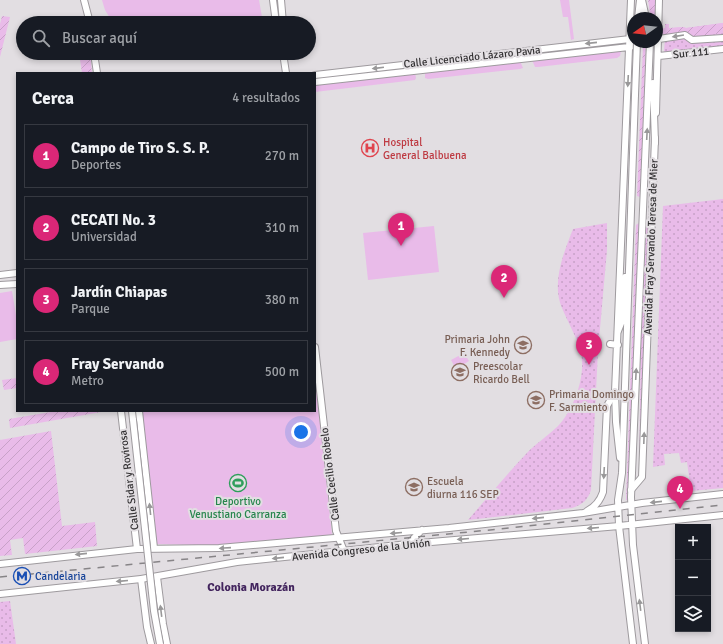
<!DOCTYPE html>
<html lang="es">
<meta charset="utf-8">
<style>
:root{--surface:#171b24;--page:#20242c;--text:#f1f3f6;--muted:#9ea1a6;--line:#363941;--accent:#db2777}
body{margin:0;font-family:Signika,sans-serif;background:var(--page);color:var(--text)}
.controls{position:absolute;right:12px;bottom:12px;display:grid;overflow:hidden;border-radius:0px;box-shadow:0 2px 6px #0003}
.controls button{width:36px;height:36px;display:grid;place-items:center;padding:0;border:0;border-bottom:1px solid var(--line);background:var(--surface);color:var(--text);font:20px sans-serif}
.compass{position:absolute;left:627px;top:12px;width:36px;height:36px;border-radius:50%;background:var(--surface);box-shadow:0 2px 6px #0003;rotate:256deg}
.you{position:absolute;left:301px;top:432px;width:14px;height:14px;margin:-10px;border:3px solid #fff;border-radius:50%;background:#1a73e8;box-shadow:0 0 0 6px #1a73e833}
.badge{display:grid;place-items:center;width:26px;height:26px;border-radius:50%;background:var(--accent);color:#fff;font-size:13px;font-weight:700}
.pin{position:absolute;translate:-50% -33px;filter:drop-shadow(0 1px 2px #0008)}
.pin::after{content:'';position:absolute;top:21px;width:14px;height:12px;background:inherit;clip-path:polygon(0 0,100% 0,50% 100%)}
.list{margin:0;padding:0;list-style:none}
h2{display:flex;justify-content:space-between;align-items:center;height:52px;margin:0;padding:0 16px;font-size:17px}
h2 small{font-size:13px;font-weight:400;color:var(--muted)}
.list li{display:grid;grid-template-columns:26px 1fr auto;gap:12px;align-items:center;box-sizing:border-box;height:64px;margin:0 8px 8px;padding:0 8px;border:1px solid var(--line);border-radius:0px}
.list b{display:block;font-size:15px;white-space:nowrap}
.list p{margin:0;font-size:13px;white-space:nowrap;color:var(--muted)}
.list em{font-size:13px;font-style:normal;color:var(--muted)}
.icon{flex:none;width:22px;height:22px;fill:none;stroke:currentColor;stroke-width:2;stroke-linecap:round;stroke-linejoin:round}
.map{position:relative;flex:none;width:723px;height:644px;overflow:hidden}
.search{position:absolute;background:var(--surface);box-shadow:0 2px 6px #0003;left:16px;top:16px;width:300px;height:44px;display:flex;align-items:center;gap:10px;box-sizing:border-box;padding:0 14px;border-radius:22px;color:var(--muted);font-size:15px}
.panel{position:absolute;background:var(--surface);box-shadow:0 2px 6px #0003;left:16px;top:72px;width:300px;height:340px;border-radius:0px}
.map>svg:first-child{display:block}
.grass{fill:#e9bbe9}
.park{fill:url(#park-dots)}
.garden{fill:url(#garden-furrows)}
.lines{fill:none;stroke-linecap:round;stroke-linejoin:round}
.secondary-casing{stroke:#9e9a9e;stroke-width:8}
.primary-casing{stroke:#9e9a9e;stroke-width:8}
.secondary{stroke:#fff;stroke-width:6}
.primary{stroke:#fff;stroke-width:6}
.rail{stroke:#878487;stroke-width:1.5;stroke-dasharray:7 7;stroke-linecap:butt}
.secondary-bridge-casing{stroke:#9e9a9e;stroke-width:8;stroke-linecap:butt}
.primary-bridge-casing{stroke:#9e9a9e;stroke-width:8;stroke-linecap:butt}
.secondary-bridge{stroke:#fff;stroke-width:6}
.primary-bridge{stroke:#fff;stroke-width:6}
.oneway{fill:#999899}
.labels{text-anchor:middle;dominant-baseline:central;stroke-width:4;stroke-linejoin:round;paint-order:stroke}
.street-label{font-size:11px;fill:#333133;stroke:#e2dee2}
.health-label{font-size:11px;fill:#be3a42;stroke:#e2dee2;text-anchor:start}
.education-label{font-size:11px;fill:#785e54;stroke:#e2dee2;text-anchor:start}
.leisure-label{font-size:11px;fill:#27864d;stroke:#e2dee2}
.transit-label{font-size:11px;fill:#164399;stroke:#e2dee2;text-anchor:start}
.neighbourhood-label{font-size:12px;font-weight:bold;fill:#43255e;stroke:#e2dee2}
</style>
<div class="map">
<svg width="723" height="644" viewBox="0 0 723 644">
<defs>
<pattern id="park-dots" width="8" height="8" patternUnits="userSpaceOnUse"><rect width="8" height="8" fill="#e9bbe9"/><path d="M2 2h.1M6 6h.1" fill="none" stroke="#c8a1c8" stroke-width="1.8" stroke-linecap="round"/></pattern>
<pattern id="garden-furrows" width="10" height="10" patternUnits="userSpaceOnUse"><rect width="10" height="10" fill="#e9bbe9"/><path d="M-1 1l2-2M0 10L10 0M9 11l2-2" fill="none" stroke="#c8a1c8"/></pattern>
</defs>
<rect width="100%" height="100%" fill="#e2dee2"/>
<path class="grass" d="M102,0H259L263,23H113L105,10Z
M560,0H569L574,39L571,40L568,17H563Z
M619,50L621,51L620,56L617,58L538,67H535L532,60Z
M520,61L523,68L520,69L428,79L425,78V73Z
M415,73L416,78L415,80L315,92V84Z
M434,226L439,272L368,280L363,233Z
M12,291L17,321V339L0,342V293Z
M464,353L469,361L456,369L451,360Z
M315,376L332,535L235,546L157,544L140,411H315Z"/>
<path class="park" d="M723,23V47L665,53L664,51L665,39L662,29L683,27L686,28Z
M723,199V488L691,491L687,462L681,463L679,453L664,454L665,465L653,467L663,206Z
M607,223V250L598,351L591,490C588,500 582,505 572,508L468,520C487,498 506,475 526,454C536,443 548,436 558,426C574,409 586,376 581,353C577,337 568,323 562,308C551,283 564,252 573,229Z
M10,601L16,644H0V602Z"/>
<path class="garden" d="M648,0H657V18H651Z
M2,16L10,17L0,57V24Z
M723,23V33L694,37L684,31L662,34V29L665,28V24H669V28L683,27L686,28Z
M646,44L640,197L637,196L643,45Z
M79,53H90L92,73H82Z
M649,221V234L639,478L641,336L646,223Z
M639,223L630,500H626L636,225Z
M17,378V388L4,390L2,380Z
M57,411H107L10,428L9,419Z
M51,431L62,526L95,522L97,546L25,554L23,538L10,540L12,555L0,556V440Z"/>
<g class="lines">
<g class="secondary-casing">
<path id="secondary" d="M84,0L90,23
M273,0L276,23
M281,0L283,23
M659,39L685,35L692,40L723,38
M94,53L97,73
M283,53L286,73
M659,56L723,49
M315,75L630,39
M315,82L629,47
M656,113L659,0
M0,275L17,273
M0,285L17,284
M610,344L618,345
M315,347L336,531L344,551
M121,411L137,549
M132,411L133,420
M139,411L154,548
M620,458L616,422L615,392L631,0
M631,490L642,477L655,138
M157,577L163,624L167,644
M141,579L147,627L151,644"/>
</g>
<g class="primary-casing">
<path id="primary" d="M642,0L646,18
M638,18L640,0
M629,47L636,45L640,42
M653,83L655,143
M618,331L622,321L625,277
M587,511C595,507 600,501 603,492L607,406L615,392
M408,544L422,530
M0,564L137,549L219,548L449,528L583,513L642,503L723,494
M0,594L141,579L237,562L408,544L619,526L723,515
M633,644L619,526L618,500L622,473L635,95
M645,644L633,545L631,497L650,42"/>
</g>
<use href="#secondary" class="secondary"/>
<use href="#primary" class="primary"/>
<path class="rail" d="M0,577L500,529L723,505"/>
<g class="secondary-bridge-casing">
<path id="secondary-bridge" d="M133,420L154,611L160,644"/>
</g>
<g class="primary-bridge-casing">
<path id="primary-bridge" d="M635,95L637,42"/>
</g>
<use href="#secondary-bridge" class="secondary-bridge"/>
<use href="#primary-bridge" class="primary-bridge"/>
</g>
<defs><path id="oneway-solid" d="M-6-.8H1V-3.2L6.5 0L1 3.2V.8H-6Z"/></defs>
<g class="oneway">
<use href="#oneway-solid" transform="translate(678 36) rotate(171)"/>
<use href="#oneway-solid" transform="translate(591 43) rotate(174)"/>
<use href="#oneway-solid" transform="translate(378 68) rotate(173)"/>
<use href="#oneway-solid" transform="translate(628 81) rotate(93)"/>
<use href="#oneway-solid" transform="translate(647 134) rotate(-87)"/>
<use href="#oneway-solid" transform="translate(636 374) rotate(-87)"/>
<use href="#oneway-solid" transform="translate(644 438) rotate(-88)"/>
<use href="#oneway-solid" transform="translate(604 473) rotate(93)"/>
<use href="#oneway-solid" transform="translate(656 502) rotate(174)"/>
<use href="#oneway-solid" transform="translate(150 509) rotate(-96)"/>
<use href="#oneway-solid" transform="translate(538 518) rotate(174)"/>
<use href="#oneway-solid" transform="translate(593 528) rotate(175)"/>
<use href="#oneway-solid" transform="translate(396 533) rotate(175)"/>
<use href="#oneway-solid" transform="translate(463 539) rotate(175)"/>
<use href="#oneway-solid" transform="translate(225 548) rotate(176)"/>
<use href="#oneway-solid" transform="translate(81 554) rotate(174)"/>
<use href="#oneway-solid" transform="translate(278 558) rotate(174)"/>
<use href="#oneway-solid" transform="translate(122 581) rotate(175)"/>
<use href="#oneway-solid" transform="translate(640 605) rotate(-97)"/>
<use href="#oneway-solid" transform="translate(161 611) rotate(-97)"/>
</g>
<defs>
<g id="hospital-ring" transform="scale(0.9)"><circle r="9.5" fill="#e2dee2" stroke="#e0444e" stroke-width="1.5"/><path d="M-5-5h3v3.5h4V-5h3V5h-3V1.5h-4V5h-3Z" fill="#e0444e"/></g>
<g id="school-ring" transform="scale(0.9)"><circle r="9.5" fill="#e2dee2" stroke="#8d6e63" stroke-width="1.5"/><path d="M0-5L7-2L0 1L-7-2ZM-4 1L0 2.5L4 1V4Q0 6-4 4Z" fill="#8d6e63"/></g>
<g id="stadium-ring" transform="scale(0.9)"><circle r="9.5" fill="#e2dee2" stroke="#2e9e5b" stroke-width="1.5"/><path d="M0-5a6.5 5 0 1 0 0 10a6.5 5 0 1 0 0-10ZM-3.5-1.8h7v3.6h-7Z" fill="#2e9e5b"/></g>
<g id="metro-ring" transform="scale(0.9)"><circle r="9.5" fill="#e2dee2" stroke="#1a4fb4" stroke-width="1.5"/><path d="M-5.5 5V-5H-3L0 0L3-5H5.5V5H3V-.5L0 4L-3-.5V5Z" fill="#1a4fb4"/></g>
</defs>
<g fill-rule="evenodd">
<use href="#hospital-ring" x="370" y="148"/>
<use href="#school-ring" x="523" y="345"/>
<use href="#school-ring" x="460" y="372"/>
<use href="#school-ring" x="536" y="400"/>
<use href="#stadium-ring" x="238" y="483"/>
<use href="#school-ring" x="414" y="487"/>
<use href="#metro-ring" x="22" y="576"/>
</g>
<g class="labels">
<g class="street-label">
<text transform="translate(691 53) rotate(-6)">Sur 111</text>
<text transform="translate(472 57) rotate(-6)">Calle Licenciado Lázaro Pavia</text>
<text transform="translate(651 247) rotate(-88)">Avenida Fray Servando Teresa de Mier</text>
<text transform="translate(330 474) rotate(-97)">Calle Cecilio Robelo</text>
<text transform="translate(129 480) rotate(-97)">Calle Sidar y Rovirosa</text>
<text transform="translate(361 550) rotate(-6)">Avenida Congreso de la Unión</text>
</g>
<g class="health-label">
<text x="383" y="142">Hospital<tspan x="383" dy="13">General Balbuena</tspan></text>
</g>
<g class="education-label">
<text x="510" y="339" text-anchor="end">Primaria John<tspan x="510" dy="13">F. Kennedy</tspan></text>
<text x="473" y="366">Preescolar<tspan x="473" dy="13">Ricardo Bell</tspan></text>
<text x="549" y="394">Primaria Domingo<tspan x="549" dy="13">F. Sarmiento</tspan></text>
<text x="427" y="481">Escuela<tspan x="427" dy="13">diurna 116 SEP</tspan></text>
</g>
<g class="leisure-label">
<text x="238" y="501">Deportivo<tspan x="238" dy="13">Venustiano Carranza</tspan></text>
</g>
<g class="transit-label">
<text x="35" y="576">Candelaria</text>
</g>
<g class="neighbourhood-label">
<text x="251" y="587">Colonia Morazán</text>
</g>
</g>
</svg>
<div class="controls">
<button>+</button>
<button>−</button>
<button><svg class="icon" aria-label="layers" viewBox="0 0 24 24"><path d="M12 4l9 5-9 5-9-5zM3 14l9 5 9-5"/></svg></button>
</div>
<svg class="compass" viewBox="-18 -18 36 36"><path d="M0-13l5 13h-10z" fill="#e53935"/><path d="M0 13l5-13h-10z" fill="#9ea1a6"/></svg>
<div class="you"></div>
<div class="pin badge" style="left:401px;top:246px">1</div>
<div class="pin badge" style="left:504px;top:298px">2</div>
<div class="pin badge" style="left:589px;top:365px">3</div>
<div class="pin badge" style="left:680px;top:509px">4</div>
<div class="search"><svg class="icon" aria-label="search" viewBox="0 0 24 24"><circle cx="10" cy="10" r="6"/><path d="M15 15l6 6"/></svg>Buscar aquí</div>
<section class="panel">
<h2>Cerca<small>4 resultados</small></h2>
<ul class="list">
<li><span class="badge">1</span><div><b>Campo de Tiro S. S. P.</b><p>Deportes</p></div><em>270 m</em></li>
<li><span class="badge">2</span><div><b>CECATI No. 3</b><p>Universidad</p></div><em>310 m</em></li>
<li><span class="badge">3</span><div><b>Jardín Chiapas</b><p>Parque</p></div><em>380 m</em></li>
<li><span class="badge">4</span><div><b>Fray Servando</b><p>Metro</p></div><em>500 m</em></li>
</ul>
</section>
</div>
